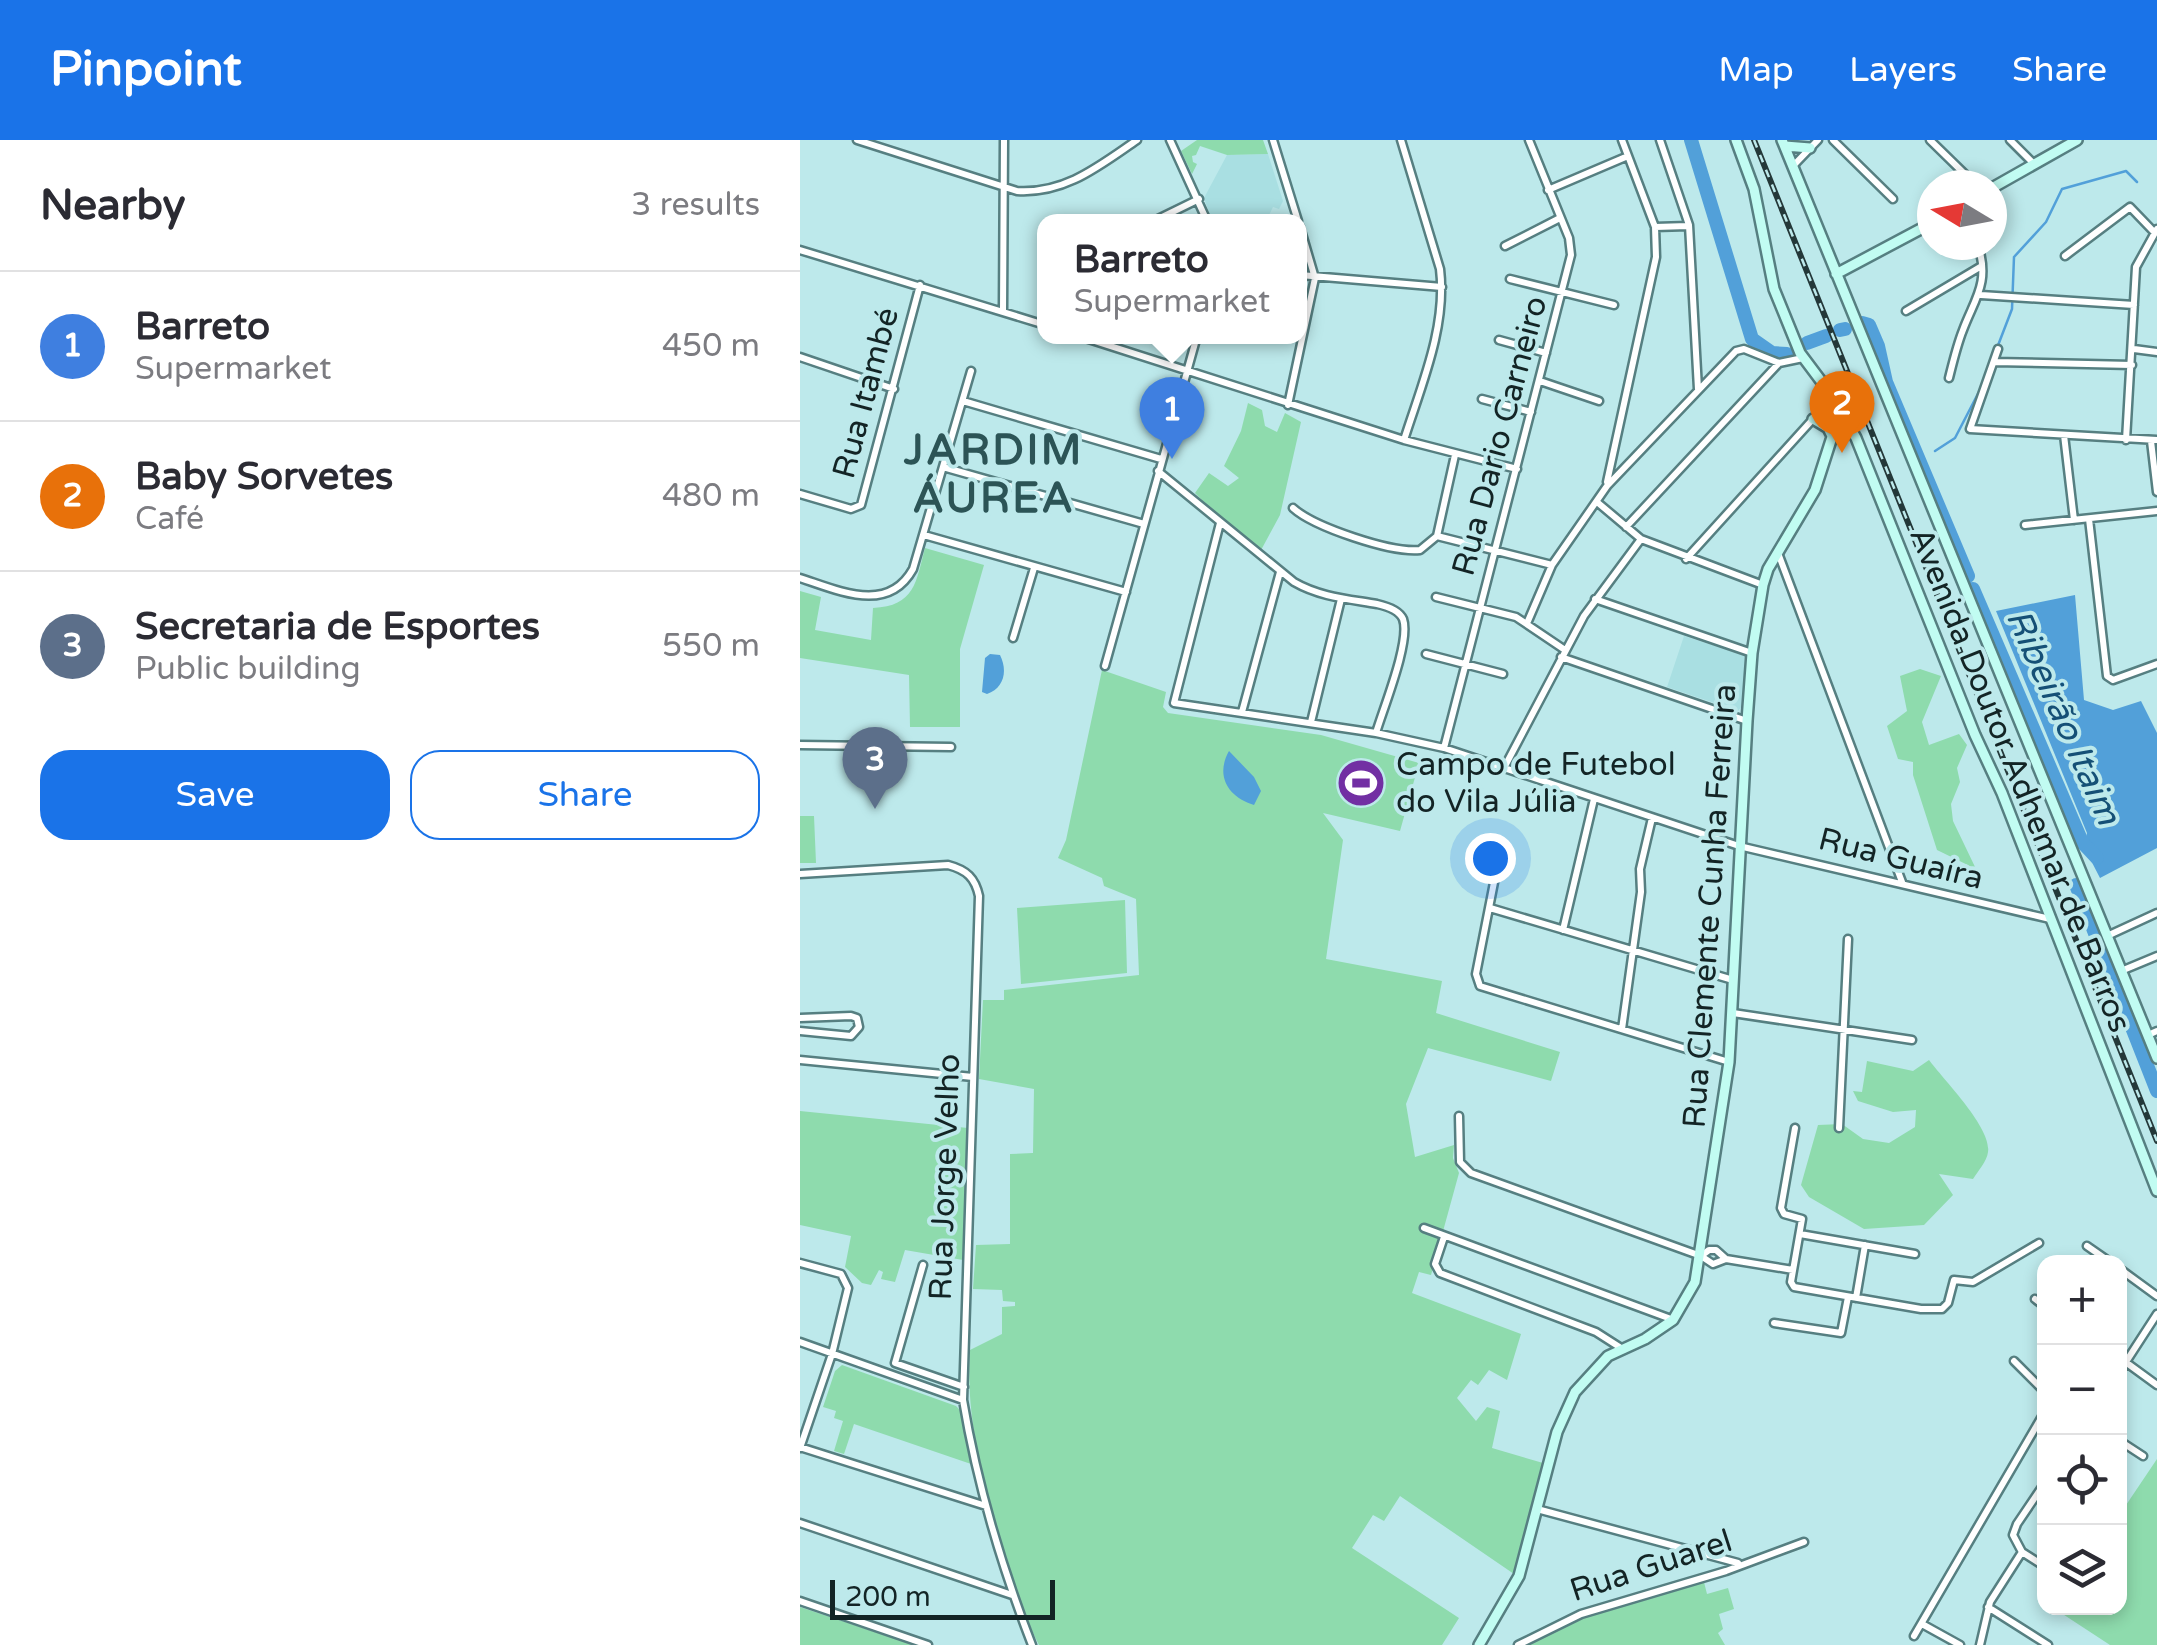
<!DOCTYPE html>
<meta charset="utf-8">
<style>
:root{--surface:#fff;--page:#f7f7f7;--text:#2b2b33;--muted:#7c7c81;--line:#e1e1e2;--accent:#1a73e8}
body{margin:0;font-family:"Varela Round",sans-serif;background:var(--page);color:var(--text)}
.controls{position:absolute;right:30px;bottom:30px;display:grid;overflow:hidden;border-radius:20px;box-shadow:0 5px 15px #0003}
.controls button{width:90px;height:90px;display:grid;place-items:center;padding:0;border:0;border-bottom:2px solid var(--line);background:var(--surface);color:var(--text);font:50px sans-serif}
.compass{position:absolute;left:1117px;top:30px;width:90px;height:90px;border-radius:50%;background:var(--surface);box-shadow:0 5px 15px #0003;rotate:280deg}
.scale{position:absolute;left:30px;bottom:25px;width:225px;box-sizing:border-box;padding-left:10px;border:5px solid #132425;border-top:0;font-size:28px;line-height:35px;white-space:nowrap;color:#132425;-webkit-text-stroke:8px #bde9eb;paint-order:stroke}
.you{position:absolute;left:690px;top:718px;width:35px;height:35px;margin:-25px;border:8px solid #fff;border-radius:50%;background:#1a73e8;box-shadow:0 0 0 15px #1a73e833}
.badge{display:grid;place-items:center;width:65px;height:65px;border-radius:50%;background:var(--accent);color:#fff;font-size:32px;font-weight:700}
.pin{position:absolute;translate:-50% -82px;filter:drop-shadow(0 2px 5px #0008)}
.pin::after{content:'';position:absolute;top:52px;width:35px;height:30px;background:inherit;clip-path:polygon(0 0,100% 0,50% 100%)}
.popup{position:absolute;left:237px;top:74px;width:270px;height:130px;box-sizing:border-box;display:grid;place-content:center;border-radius:20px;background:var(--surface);filter:drop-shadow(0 2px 8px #0005);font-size:32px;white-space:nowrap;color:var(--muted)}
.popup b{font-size:38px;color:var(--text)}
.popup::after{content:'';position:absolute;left:50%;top:100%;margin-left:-20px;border:20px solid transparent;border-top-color:var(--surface)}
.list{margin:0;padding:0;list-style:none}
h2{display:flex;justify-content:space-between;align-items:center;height:130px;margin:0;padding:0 40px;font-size:42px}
h2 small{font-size:32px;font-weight:400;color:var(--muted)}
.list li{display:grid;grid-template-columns:65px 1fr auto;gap:30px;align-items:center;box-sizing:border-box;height:150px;padding:0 40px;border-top:2px solid var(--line)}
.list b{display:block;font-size:38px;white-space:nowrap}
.list p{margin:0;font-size:32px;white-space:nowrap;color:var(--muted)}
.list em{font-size:32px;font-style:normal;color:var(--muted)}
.actions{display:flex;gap:20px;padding:30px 40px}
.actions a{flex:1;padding:22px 0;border:2px solid var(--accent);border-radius:30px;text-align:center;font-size:35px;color:var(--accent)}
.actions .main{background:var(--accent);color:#fff}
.icon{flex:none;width:55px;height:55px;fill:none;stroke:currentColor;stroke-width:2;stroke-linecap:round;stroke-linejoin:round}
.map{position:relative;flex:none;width:1357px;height:1505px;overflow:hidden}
header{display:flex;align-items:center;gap:60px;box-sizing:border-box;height:140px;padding:0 50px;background:var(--accent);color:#fff}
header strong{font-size:48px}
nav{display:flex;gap:55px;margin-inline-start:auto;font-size:35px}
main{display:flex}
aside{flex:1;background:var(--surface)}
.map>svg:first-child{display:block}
.built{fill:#a9dfe2}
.green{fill:#8edbad}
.water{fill:#52a0d9}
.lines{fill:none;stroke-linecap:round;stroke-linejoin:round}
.stream{stroke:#52a0d9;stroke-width:2.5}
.river{stroke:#52a0d9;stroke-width:14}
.street-casing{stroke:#567f81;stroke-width:11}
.secondary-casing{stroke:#567f81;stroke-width:14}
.street{stroke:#fff;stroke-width:6}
.secondary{stroke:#c1fcf2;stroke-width:9}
.rail-casing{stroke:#243839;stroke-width:6}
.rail{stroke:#bde9eb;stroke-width:2.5;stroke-dasharray:8;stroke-linecap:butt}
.labels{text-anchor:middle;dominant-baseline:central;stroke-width:8;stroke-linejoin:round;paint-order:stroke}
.street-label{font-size:32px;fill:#132425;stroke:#bde9eb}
.poi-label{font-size:32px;fill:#132425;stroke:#bde9eb;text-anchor:start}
.water-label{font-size:35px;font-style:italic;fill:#155076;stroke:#bde9eb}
.district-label{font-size:42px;font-weight:bold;letter-spacing:2.5px;fill:#2c5456;stroke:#bde9eb}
</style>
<header>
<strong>Pinpoint</strong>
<nav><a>Map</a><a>Layers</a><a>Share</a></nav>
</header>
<main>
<aside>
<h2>Nearby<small>3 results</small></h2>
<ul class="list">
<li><span class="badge" style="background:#3f7fe0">1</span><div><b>Barreto</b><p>Supermarket</p></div><em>450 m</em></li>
<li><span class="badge" style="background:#e8710a">2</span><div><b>Baby Sorvetes</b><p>Café</p></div><em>480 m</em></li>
<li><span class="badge" style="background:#5c6f8a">3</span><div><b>Secretaria de Esportes</b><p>Public building</p></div><em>550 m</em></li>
</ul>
<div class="actions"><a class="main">Save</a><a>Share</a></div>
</aside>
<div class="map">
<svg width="1357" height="1505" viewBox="0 0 1357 1505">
<rect width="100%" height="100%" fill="#bde9eb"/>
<path class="built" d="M468,14L483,61L479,69L473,67L466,81H412L404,58L427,15Z
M884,496L946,516L942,566L938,571L867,547Z"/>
<path class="green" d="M397,0H463L468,14L427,15L400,6L396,15L392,16L393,22L397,24L392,34L381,11Z
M448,263L462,270L465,286L477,292L485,273L501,282L480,375L460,412L424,383L395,353L409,333L428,346L439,338L424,326L441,291Z
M125,408L184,425L160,509V587H110L109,535L0,518V451L21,457L15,490L71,500L73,468C115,466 116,442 125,408Z
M1120,529L1141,536L1122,582L1129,605L1159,594L1167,605L1157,628L1160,642L1151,664L1153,681L1176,729L1137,710L1113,635V622L1098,619L1087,586L1107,571L1100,536Z
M302,530L366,552L363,567L368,573L521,595L619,623L600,691L523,673L543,700L526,819L642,841L636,873L760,912L751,941L628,908L606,964L615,1017L654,1005L653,1018L659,1033L631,1135L619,1132L612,1153L721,1194L707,1240L689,1230L678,1245L671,1240L657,1258L676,1281L687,1267L700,1271L692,1308L743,1323L714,1434L600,1356L584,1381L573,1375L552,1408L659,1478L642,1505H239C225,1478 216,1446 206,1417C185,1349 165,1282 170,1210L202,1194V1167L215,1166V1162L203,1161L202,1150L173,1149L176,1105L210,1104V1014L233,1013L234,949L179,939L183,860H204V850L339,835L336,759L304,746L302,738L258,718L266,700Z
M0,676H14L16,723H0Z
M325,760L327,833L221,844L217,768Z
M1129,920C1143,939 1192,988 1188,1012C1187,1021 1178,1031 1173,1039L1139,1034L1153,1055L1124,1085L1064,1089L1009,1057L1001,1045L1018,985L1042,984L1063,999L1089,1003L1115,987L1116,970L1093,972L1058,961L1053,951L1062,952L1067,921L1113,931Z
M0,971L168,988L163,1120L105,1110L95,1142L81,1139L83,1132L79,1130L71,1145L62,1143L45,1127L51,1096L0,1085Z
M42,1225L156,1266L163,1273L171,1324L54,1284L44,1314L34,1311L43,1281L34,1278L36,1271L23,1267L35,1231Z
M1357,1319V1505H1310L1255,1469L1320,1468V1374Z
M904,1442L907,1454L928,1448L934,1469L919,1474L923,1489L918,1493L925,1505H725L811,1465Z
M0,1467L114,1505H0Z"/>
<path class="water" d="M1275,455L1284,560L1313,570L1341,561L1357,593V708L1300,738L1284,707L1287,693L1196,471Z
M190,514L200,515C208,531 204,548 187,554L182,552L185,518Z
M429,611L454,637L461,651L454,665C428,657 415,636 429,611Z"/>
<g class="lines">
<path class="stream" d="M1187,234L1212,169L1214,117L1246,82L1262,49L1326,31L1337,42
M1135,311L1155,298L1182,246"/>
<path class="river" d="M891,0L952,199L972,213L987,214
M1062,183L1069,185L1078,206L1086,242L1168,436
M1040,190L1045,189
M1007,203L1026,196
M1173,449L1282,702L1297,718
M1276,745L1357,951"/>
<g class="street-casing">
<path id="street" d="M57,0L217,51C265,54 299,26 337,0
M370,0L407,81
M473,0L498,81
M601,0L640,129C647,187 621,246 604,300
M860,0L889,85L898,249
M1033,0L1093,59
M1130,0L1176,45
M1210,0L1234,24
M993,26L1018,0
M748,50L828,16
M354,81L399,59
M855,87L888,86
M705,106L760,78
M0,110L245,185
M1265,116L1330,67L1355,93
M500,135L642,147
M710,139L814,165
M1181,155L1334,165
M203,171L204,0
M1106,171L1180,127
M279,196L604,300L717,329
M699,200L746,213
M1198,209L1170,289L1357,300
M1334,209L1357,212
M0,217L94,249
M1194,222L1332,225
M1149,238C1153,222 1157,205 1163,190C1175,158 1190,143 1178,105
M740,241L799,261
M682,259L731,272
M163,261L361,319
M488,265L515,138L500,87
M1264,295L1274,380
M1326,300L1336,127L1357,89
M1351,301L1357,352
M143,327L344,384
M358,331L494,442C520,457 548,459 577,464C586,466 599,470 603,479C611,501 583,569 576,593
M807,342L856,117L855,87L822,0
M0,354L51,369L61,365L120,145
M797,362L841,399L963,445
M493,368C514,387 591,413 620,410L637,396
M1289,379L1307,536L1313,540L1357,524
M420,383L374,563L576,593L644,608L939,706L1250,779
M1225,385L1357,371
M826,387L979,223
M124,395L326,452
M637,396L752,425
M637,396L655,315
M978,413L1102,742
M886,419L1033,257
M0,438C40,451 88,474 113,429L171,231
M636,457L716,477L765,510
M795,459L952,513
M728,481L752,425L807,346L936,211L944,209L979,223L1003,218
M213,498L234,428
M626,514L703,534
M761,517L947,581
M305,526L397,196
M442,572L480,432
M511,582L541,459
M0,605L151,607
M644,608L771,115L769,98L729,0
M704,628L784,476L841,399
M699,717L676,834L680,846L929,922
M0,734L148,725C167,730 175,738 179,756L163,1260C177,1344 201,1425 232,1505
M690,768L933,840
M763,790L794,659
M1307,796L1357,773
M1321,831L1357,816
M933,873L1112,900
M0,878L51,876L57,878L59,887L51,896L0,891
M822,889L841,752L840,729L852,678
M1348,895L1357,891
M0,920L173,937
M659,976L660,1022L671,1033L901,1116L913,1124L926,1119
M995,988L981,1068L984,1074L1002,1079L991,1142L994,1147L1121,1169H1142L1148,1163L1154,1140L1173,1142L1239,1103
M1039,988L1048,799
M624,1088L871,1179
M1000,1094L1115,1114
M644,1097L635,1124L640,1133L796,1192L821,1208
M1287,1106L1310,1122
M901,1116L909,1110H916L926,1119L993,1130
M0,1123L41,1134L48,1148L32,1214L0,1308
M123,1125L95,1223L164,1247
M1320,1129L1357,1156
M1056,1158L1065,1105
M1235,1159L1244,1166
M974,1183L1041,1193L1048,1157
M0,1202L163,1260
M1320,1218L1357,1245
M1214,1221L1244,1251
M1320,1231L1357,1174
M1320,1301L1343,1316
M0,1307L186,1366
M1244,1344L1217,1384L1213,1395L1222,1412L1244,1426
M737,1369L938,1423
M0,1383L212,1455
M0,1461L128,1505
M1188,1467L1248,1505
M1122,1484L1160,1505
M1114,1496L1244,1273
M718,1505L781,1474L926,1431L1004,1402
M1180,1505L1190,1462L1222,1412"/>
</g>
<g class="secondary-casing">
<path id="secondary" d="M936,0L954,49L974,149L1000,213L1033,257L1056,298L1175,595L1202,653L1357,1051
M982,0L1357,918
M985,6L1010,8
M1192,48L1277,0
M1036,134L1132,83
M1013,279L1028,288L1032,296
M679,1505L719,1436L757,1292L775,1252L808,1216L845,1199L873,1180L895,1142L929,922L947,581L952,513L963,445L968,429L1015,350L1041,269"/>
</g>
<use href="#street" class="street"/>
<use href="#secondary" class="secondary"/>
<g class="rail-casing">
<path id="rail" d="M954,0L1357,1001"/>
</g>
<use href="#rail" class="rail"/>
</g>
<defs>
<g id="stadium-disc" transform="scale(2.5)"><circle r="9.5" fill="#722fa3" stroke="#bde9eb"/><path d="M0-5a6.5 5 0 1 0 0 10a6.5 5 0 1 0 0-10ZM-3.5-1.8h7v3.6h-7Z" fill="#fff"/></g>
</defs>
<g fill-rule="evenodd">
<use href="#stadium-disc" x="561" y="643"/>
</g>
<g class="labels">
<g class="street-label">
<text transform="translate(66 253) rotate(-75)">Rua Itambé</text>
<text transform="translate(700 296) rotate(-75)">Rua Dario Carneiro</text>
<text transform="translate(1220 640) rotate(68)">Avenida Doutor Adhemar de Barros</text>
<text transform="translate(1101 719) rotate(14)">Rua Guaíra</text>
<text transform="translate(910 766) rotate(-86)">Rua Clemente Cunha Ferreira</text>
<text transform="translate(145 1037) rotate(-88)">Rua Jorge Velho</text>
<text transform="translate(851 1426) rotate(-18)">Rua Guarel</text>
</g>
<g class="poi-label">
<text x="596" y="625">Campo de Futebol<tspan x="596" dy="37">do Vila Júlia</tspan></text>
</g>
<g class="water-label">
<text transform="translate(1263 577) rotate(66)">Ribeirão Itaim</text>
</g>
<g class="district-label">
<text x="194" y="310">JARDIM<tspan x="194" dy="48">ÁUREA</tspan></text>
</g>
</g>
</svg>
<div class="controls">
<button>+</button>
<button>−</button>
<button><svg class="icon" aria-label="locate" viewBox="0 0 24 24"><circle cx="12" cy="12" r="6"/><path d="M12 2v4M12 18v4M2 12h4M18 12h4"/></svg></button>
<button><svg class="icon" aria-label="layers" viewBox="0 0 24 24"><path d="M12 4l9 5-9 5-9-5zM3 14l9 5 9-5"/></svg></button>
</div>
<svg class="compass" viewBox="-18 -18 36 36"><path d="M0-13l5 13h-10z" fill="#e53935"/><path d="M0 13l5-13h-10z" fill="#7c7c81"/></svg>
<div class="scale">200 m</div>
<div class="you"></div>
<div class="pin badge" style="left:372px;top:319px;background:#3f7fe0">1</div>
<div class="popup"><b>Barreto</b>Supermarket</div>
<div class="pin badge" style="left:1042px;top:313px;background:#e8710a">2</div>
<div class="pin badge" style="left:75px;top:669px;background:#5c6f8a">3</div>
</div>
</main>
